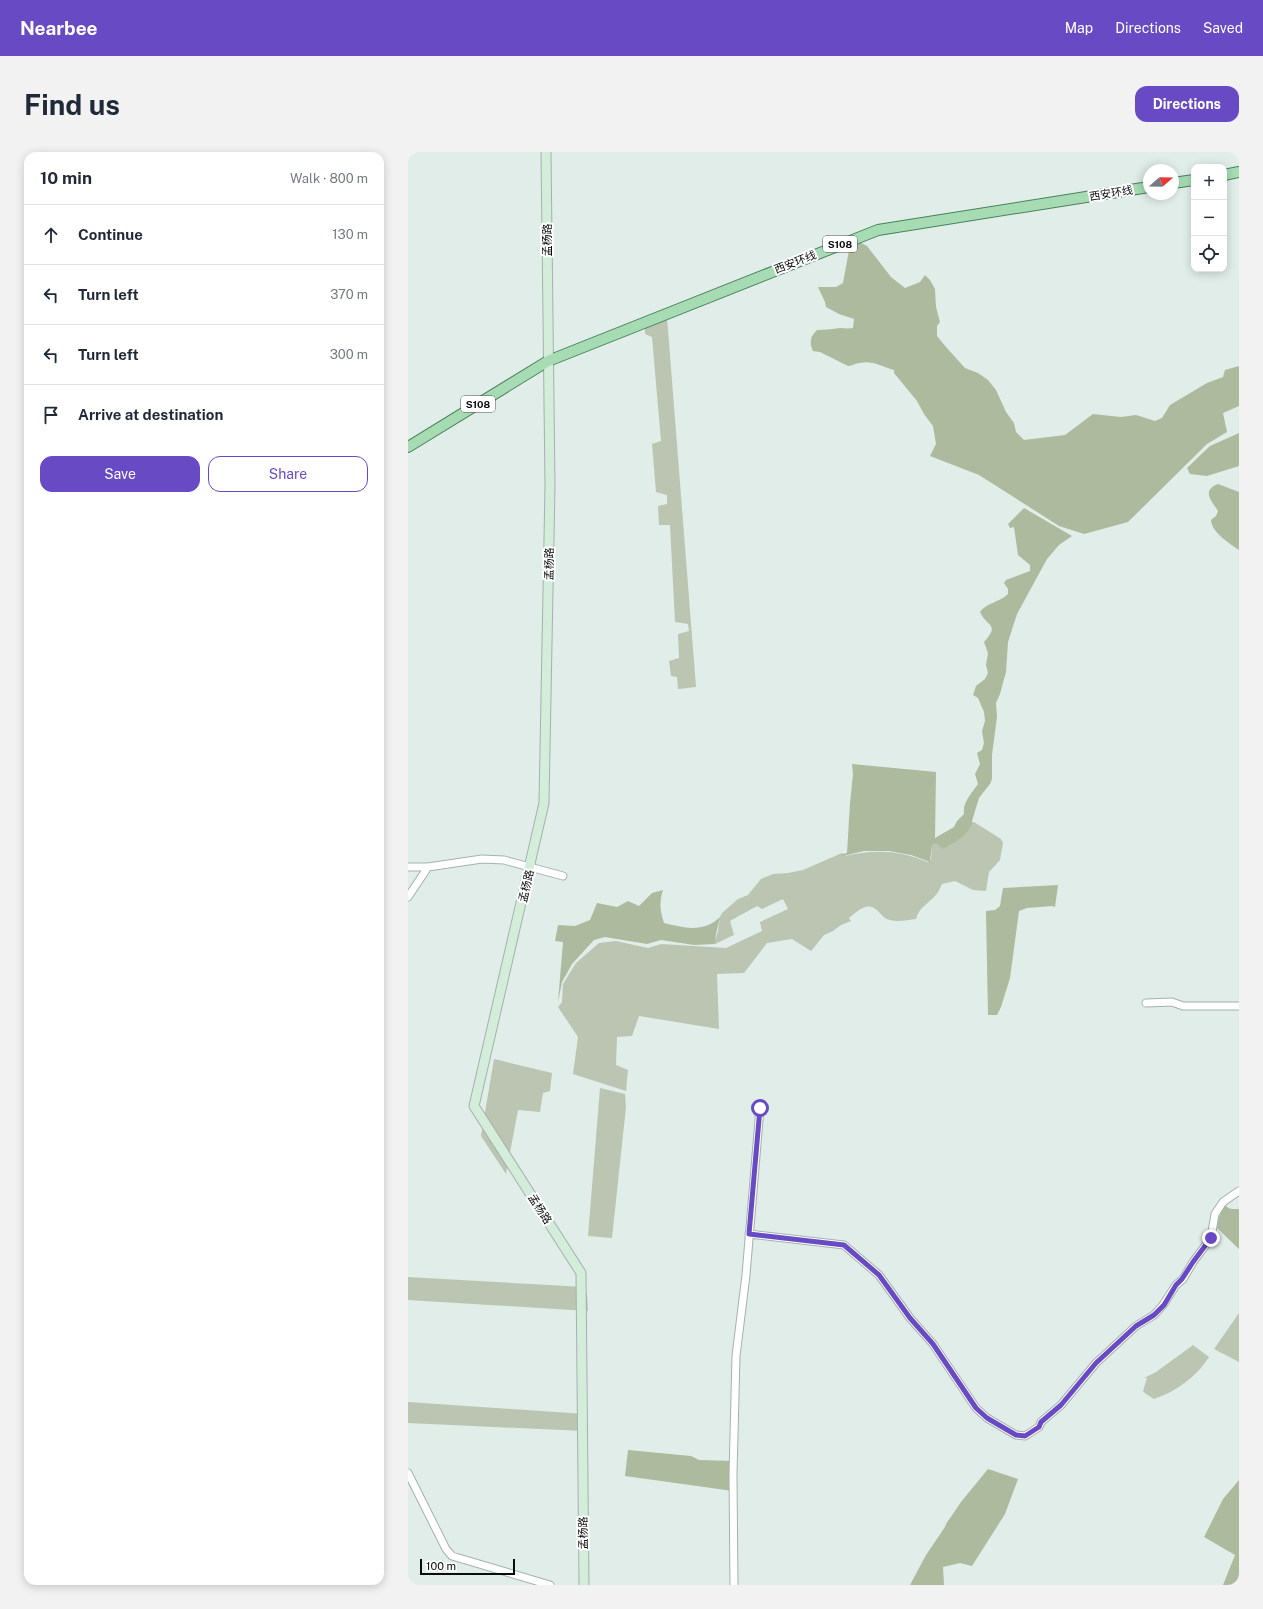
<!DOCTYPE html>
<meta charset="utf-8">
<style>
:root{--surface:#fff;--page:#f2f2f3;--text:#1f2937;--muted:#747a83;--line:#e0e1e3;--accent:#684bc4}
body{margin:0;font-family:"Public Sans","Noto Sans SC",sans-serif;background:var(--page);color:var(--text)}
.controls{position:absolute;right:12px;top:12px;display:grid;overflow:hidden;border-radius:8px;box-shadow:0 2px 10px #0003}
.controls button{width:36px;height:36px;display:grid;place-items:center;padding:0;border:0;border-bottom:1px solid var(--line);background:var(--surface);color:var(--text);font:20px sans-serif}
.compass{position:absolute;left:735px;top:12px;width:36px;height:36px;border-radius:50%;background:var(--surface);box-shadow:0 2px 10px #0003;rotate:70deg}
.scale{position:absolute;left:12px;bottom:10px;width:95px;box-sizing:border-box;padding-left:4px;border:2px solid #080c0b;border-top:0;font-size:11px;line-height:14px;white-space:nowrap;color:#080c0b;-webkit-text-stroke:3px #fff;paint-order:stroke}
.stop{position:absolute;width:12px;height:12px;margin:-9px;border:3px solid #684bc4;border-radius:50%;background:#fff}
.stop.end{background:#684bc4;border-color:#fff;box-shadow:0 1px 4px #0008}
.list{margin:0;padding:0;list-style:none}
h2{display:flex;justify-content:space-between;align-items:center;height:52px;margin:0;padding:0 16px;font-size:17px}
h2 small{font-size:13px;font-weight:400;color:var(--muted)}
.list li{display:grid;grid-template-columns:26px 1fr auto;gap:12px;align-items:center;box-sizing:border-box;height:60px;padding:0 16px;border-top:1px solid var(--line)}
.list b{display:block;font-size:15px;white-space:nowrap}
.list em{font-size:13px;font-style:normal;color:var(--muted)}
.actions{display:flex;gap:8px;padding:12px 16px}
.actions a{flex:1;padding:9px 0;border:1px solid var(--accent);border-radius:12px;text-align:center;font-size:14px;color:var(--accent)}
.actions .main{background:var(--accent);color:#fff}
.icon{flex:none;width:22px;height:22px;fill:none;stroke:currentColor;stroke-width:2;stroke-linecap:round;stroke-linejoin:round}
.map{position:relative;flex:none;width:831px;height:1433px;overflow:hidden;border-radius:12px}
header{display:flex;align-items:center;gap:24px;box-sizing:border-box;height:56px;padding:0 20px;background:var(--accent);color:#fff}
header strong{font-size:19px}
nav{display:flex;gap:22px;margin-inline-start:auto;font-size:14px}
.intro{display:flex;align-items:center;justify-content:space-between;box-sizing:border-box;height:96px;padding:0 24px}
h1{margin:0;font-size:28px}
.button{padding:10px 18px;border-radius:12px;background:var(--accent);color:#fff;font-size:14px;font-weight:700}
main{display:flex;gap:24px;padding:0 24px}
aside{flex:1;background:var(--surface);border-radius:12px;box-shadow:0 2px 10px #0003}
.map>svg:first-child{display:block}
.green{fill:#bcc5b1}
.forest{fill:#adba9e}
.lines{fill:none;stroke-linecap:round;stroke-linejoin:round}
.street-casing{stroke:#a5b1ad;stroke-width:9}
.secondary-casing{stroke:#a5b1ad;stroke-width:11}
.primary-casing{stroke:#488358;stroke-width:12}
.street{stroke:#fff;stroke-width:7}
.secondary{stroke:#d3edda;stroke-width:9}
.primary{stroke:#a6dbb4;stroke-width:10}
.route{stroke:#684bc4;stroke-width:5}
.labels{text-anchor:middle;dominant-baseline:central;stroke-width:4;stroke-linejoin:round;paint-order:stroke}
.shield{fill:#fff;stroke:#525554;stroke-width:1}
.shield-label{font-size:10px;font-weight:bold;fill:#080c0b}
.street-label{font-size:11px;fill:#080c0b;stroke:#fff}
</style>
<header>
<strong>Nearbee</strong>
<nav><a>Map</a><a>Directions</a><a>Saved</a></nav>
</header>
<div class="intro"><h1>Find us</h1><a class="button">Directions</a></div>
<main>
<aside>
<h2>10 min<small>Walk · 800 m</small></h2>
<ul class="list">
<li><svg class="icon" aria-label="ahead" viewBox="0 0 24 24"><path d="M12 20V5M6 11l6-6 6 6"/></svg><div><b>Continue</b></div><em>130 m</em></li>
<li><svg class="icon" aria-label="left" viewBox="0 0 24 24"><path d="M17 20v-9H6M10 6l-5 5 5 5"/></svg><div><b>Turn left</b></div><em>370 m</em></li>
<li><svg class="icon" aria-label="left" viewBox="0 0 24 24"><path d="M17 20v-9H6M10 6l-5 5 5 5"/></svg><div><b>Turn left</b></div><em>300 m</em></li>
<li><svg class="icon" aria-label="arrive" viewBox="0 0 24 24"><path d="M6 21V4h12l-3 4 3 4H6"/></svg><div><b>Arrive at destination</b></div></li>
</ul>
<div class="actions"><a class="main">Save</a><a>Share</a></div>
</aside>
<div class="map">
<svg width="831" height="1433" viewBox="0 0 831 1433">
<rect width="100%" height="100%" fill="#e0ede9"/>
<path class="green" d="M259,165L288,535L270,537L269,525L263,524L261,509L271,506L270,482L281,479L280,472L267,470L262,373H251L250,354L259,352V343L248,340L244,292L253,289L244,185L237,182V175Z
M566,670L593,687L595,691L592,708L581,720L578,739L565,738L547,729L534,732C532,736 530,741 527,744C520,752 511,755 508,767C499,768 489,771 479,767C474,765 470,757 464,755C456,752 447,761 441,766L443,769L433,773L425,779L416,783L403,799L384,787L359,791L336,821L309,822L311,877L231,864L224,884L209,885L208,913L220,918L218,939L165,922L170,885L150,855L154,850L155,832L168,811L191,791L208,789L240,796L253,792L318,796L354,779L352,770L380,757L375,747L354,757L349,754L322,769L326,783L307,792L306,790L310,779L312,765L314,761L330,747L340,743L353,727L365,722L380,721L395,718L434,701L437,704C467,697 491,698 520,710L523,708L524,693L529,692L541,694C552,687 559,680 566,670Z
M86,907L144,921L142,939L135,941L132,960L110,958L98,1022L73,984Z
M192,936L217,942L218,955L204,1086L180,1084Z
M0,1125L176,1135L179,1143L180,1159L0,1148Z
M831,1161V1210L806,1197Z
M785,1193L801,1205C788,1225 769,1239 746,1247L738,1242L735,1239L739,1226H736L748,1220Z
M0,1250L177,1262L175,1279L0,1271Z"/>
<path class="forest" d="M451,90L459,94L483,125L497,136L512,130L517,123L522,128L527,137L528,155L532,170L529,174V184L538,195L557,216L570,221L580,228L588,238L598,260L606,271L608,280L616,288L657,283L685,262L713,265L728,263L747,269L754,266L762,253L799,231L815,225L817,218L831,214V254L815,261L819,280L799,292L720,370L676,382L651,374L571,323L522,304L528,292L525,274L516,262L509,249L486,221V218C475,215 464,208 452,211C447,211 445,214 440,214L412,200L405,199C401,190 402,185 409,178C417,178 424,177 432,176C436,176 440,177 445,176L446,167L431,162L418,155L417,150L410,135H428L435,131L442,93Z
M831,281V314L799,324L782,322L779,316L802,294Z
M810,332L831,340V398C821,391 804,381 803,368L808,364L810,359C805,350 792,339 810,332Z
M616,356L664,384L651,393L639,407L609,462L600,490L598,520L592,542L588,551L589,565L584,603V627L582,632L571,646L564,669L565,671C559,683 547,692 534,697L529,692L524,693L522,710L503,703L481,699H456L435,704V702L439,701L442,651L445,622L444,612L528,620L527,686L546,675L549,669L556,662C554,651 564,641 570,632L567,622L572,612L569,601L574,598L576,591L574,579L577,569L576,560L570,546L565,543L568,534L577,527L580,521L578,513L580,501L576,490C593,471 578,475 572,460C578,451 592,450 600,442V437L596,431L598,428L622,419V413L610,403L606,375L602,376L600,372Z
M650,733L647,755L644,754L619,756L611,759L602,826L593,855L589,863H580L578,759L587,758L592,754L595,736Z
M255,738C251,750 252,759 256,771C276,776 296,781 312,765C311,771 306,787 307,792L286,793L253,788L239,792L197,785L186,788L164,812L154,830L150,850L155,790L147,789L150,773L167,774L182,768L189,751L209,755L220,749L231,754L244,741Z
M817,1052C820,1058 825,1057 831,1057V1097L807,1074Z
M220,1298L283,1304L291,1308L325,1309V1339L217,1324Z
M580,1317L610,1327L597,1362L564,1414L552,1411L535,1415L536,1433H502L518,1403L537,1375L538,1372L553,1350Z
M831,1328V1433H815L827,1403L796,1385L815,1347Z"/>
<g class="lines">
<g class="street-casing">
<path id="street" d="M0,715H20L74,707L96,708L155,724
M0,745L20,715
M738,851L764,850L775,854H831
M341,1082L436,1093L471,1123L502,1166L525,1192L568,1256L579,1266L608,1283L617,1284L631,1275L633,1270L653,1253L688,1211L728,1174L746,1163L755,1153L768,1133L775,1127L785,1110L803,1086L807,1062L815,1050L831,1039
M0,1321L38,1397L44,1404L142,1433
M326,1433L325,1323L328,1204L338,1123L352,956"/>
</g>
<g class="secondary-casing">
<path id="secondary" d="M138,0L142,333L136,651L66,954L173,1121L176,1433"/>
</g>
<g class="primary-casing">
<path id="primary" d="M816,23L831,20
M765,31L786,28
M0,295L140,209L470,78L741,35"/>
</g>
<use href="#street" class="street"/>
<use href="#secondary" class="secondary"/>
<use href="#primary" class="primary"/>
</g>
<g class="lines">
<path class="route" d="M352,956L341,1082L436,1093L471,1123L502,1166L525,1192L568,1256L579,1266L608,1283L617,1284L631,1275L633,1270L653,1253L688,1211L728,1174L746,1163L756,1153L768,1133L774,1127L785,1110L803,1086"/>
</g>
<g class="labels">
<g class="shield">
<rect x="415" y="84" width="34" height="16" rx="3"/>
<rect x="53" y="244" width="34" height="16" rx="3"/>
</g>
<g class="shield-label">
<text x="432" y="92">S108</text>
<text x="70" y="252">S108</text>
</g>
<g class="street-label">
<text transform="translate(703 41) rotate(-9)">西安环线</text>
<text transform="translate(139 88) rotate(-90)">孟杨路</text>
<text transform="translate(387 110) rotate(-21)">西安环线</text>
<text transform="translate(141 412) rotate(-89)">孟杨路</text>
<text transform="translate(118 734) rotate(-77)">孟杨路</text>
<text transform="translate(132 1057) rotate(57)">孟杨路</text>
<text transform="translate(175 1381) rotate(-91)">孟杨路</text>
</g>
</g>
</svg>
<div class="controls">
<button>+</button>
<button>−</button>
<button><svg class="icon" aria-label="locate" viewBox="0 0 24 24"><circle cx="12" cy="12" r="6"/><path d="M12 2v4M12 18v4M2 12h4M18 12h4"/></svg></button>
</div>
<svg class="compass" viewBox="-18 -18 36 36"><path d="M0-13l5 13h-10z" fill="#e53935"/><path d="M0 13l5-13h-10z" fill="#747a83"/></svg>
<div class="scale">100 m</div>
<div class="stop" style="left:352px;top:956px"></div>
<div class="stop end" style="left:803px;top:1086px"></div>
</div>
</main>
